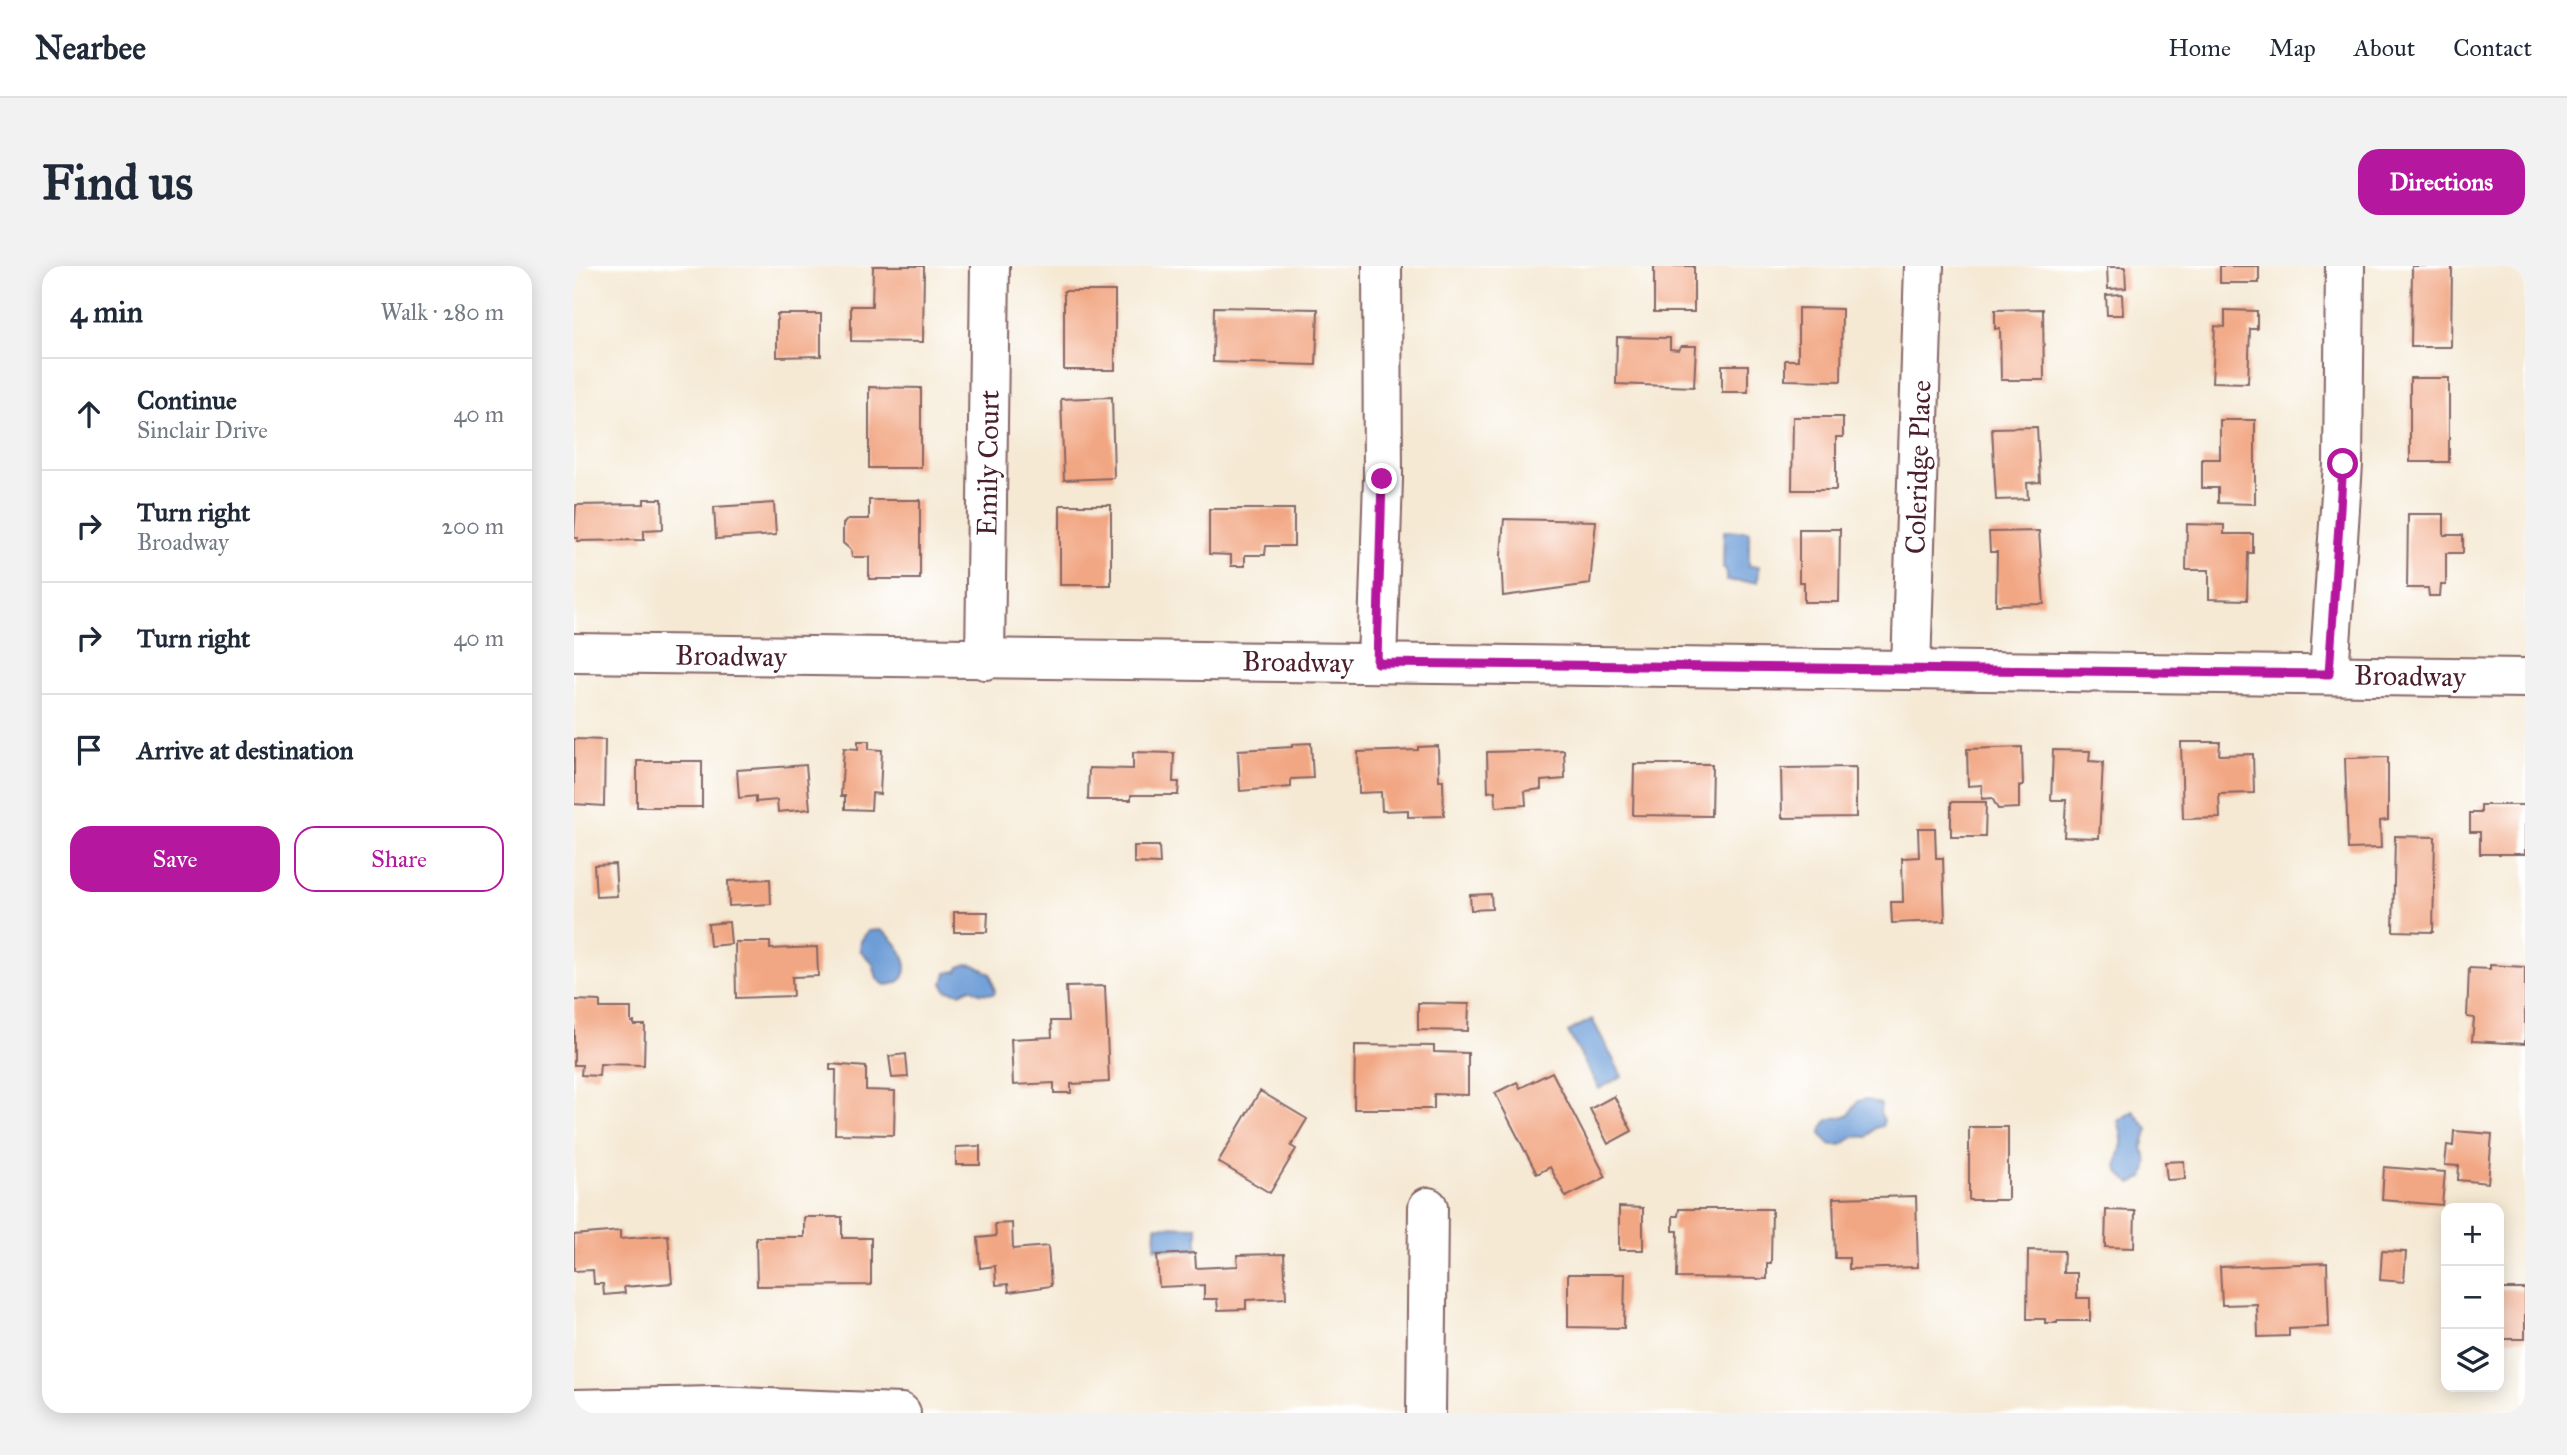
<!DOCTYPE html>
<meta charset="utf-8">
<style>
:root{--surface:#fff;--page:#f2f2f3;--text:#1f2937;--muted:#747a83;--line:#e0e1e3;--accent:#b5179e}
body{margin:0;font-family:"IM FELL Great Primer",serif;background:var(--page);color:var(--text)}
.controls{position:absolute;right:21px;bottom:21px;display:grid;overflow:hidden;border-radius:14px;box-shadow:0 4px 18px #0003}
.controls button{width:63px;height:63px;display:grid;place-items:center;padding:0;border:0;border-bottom:2px solid var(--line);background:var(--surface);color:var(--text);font:35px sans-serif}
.stop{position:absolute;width:21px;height:21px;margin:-16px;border:5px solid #b5179e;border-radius:50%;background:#fff}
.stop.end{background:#b5179e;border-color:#fff;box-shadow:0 2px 7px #0008}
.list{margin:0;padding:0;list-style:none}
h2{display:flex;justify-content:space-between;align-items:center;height:91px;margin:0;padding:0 28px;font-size:30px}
h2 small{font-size:23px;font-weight:400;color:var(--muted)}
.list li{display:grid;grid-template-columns:46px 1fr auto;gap:21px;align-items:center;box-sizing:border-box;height:112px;padding:0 28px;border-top:2px solid var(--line)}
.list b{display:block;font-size:26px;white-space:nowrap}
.list p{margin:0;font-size:23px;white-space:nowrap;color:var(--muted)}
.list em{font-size:23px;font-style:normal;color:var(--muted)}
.actions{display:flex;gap:14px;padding:21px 28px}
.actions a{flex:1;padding:16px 0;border:2px solid var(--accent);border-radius:21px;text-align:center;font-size:24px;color:var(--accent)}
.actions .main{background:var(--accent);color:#fff}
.icon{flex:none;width:38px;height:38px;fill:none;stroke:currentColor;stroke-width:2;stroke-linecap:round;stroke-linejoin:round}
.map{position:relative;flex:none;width:1951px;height:1147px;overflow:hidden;border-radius:21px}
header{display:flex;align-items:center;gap:42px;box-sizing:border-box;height:98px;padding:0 35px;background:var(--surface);border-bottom:2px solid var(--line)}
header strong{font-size:33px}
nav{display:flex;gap:38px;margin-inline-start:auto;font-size:24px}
.intro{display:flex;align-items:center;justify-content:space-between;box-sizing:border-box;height:168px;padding:0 42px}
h1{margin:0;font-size:49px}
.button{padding:18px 32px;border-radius:21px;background:var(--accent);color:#fff;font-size:24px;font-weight:700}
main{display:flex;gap:42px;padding:0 42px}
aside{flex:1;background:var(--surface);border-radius:21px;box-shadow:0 4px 18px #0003}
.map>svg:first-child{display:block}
.water{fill:#6d9dd7;stroke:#5c5e81;stroke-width:2}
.building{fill:#f2a784}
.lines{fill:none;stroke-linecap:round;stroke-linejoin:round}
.street-casing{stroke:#866666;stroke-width:42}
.secondary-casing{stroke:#866666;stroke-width:42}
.street{stroke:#fff;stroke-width:38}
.secondary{stroke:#fff;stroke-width:38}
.route{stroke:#b5179e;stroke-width:9}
.labels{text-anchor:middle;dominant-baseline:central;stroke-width:5;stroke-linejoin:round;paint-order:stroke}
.street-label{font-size:28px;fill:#4a1f2b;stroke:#fff}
</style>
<header>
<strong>Nearbee</strong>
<nav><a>Home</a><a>Map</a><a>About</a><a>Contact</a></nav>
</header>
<div class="intro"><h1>Find us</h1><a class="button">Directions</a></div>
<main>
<aside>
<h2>4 min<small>Walk · 280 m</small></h2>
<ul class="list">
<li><svg class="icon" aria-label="ahead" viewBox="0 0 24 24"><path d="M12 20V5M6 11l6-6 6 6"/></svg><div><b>Continue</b><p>Sinclair Drive</p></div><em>40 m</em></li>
<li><svg class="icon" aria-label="right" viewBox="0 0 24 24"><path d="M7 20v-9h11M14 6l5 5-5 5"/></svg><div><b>Turn right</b><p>Broadway</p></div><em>200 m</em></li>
<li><svg class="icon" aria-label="right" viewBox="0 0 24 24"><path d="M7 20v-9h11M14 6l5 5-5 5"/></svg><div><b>Turn right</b></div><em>40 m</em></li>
<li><svg class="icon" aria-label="arrive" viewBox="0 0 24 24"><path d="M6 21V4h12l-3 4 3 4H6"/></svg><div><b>Arrive at destination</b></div></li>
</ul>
<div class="actions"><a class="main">Save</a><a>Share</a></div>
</aside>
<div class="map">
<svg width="1951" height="1147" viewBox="0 0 1951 1147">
<rect width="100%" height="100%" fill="#fff"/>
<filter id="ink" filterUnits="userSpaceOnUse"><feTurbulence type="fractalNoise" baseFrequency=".0143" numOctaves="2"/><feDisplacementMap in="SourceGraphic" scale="14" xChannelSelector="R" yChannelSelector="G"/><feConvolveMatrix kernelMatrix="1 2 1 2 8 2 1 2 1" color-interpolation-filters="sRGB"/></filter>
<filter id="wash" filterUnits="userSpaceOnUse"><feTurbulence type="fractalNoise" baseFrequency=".00686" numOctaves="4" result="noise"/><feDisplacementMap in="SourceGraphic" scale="28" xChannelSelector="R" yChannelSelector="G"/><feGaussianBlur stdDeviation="1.57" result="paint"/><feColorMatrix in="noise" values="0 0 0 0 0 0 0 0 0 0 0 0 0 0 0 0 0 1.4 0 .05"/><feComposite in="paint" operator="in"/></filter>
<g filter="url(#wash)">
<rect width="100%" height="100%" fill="#f5e9d4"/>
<path class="water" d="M1150,265H1175V300H1185L1184,316L1152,315V303H1149Z
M306,664C328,675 349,717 311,719L303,713L299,698L286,684L287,675L294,665Z
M393,698L401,699L417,708L421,726L419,728L405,727L396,722L386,727L372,724L369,717L372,707L383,705L385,701Z
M1018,753L1048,810L1025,823L994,766Z
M1290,833L1307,838L1306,847L1310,854L1308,860L1301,862L1293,871L1282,870L1267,879H1256L1247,868C1249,850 1261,853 1275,849L1284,835Z
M1559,845L1574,863L1568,883C1576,893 1574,901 1569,912L1557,917C1536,903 1544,897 1548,878C1549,871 1546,862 1544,855Z
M582,960L623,961V984L581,982Z"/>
<g id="blocks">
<path class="building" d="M299,0H350L349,76L277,75V40H298Z
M1080,0H1120V46H1080Z
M1646,0H1685V17H1646Z
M1838,0H1878L1877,81H1837Z
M1533,1H1551L1552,22L1534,23Z
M490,25H541V104H490Z
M1548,28L1549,49H1533L1532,29Z
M640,41L744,43L742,99L639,96Z
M1224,42L1268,43L1267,115L1211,114V94H1224Z
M1469,43L1470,114H1427L1426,62L1421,63V44Z
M1651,44L1683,45V63H1676L1674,117L1638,116L1641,60L1651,61Z
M203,48H247V90L203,91Z
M1043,71L1096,72V83L1104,84L1107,80H1122L1120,121L1042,118Z
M1148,99H1174V126H1148Z
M1836,112H1875V196H1836Z
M295,121L347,122V202H295Z
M538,131L540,212L490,214L487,133Z
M1219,151H1269V171H1262V224H1218Z
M1646,154H1681V238L1644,237V222H1628V193H1646Z
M1463,161L1466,216L1453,217L1454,233L1422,234L1418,162Z
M70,233H88L89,263L70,264V274L3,275L4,272H0L2,239L70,238Z
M295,234H346V313H295V291H278L277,284L269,277V258L274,253H295Z
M200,237L202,269L142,273L140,241Z
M486,239H537V319H486Z
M635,243H720V280H692L691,289H671V300H657V289L635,288Z
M1834,248H1870V269H1889V287H1872V319H1867L1866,330H1855L1854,322H1833Z
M930,253L1022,255L1016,318L929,330L927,289Z
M1613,258L1650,259V268H1679V287H1674L1673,334L1635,333V304H1612Z
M1225,263H1266L1265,336H1230V316H1225Z
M1465,265L1470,338L1422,339L1423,286H1416L1415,266Z
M0,473L31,474L30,540L0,538Z
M284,475H295V483L308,484L306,528L298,527L297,544L271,543V530H267L270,482L284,483Z
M1607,476H1646L1645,489L1679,488L1680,527L1645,528L1646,552L1609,553Z
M737,477L739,512L717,513V521L666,525L664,484L718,481V478Z
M864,480L865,514H869L870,550L834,551V544L808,545L807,526L785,527L784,486L844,484V481Z
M1448,481L1449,520H1445V542L1424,543L1418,532L1408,533V519L1394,520L1393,483Z
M990,484L991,513L967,515V523L951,525L952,539L922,541L921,525L914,526L913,486Z
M1479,484L1516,485L1515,495L1529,496L1525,572L1490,571L1492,534H1477Z
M559,486L600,487L599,516H605L604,529H557V534H514L515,502L559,503Z
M1814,491V554L1806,555L1807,582L1774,583L1771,492Z
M63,495H128V541H63Z
M1060,498H1138L1137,550L1059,549Z
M232,499L236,543L204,546L203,534L182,536V530L165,532L163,504Z
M1282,501V551L1208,552L1207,502Z
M1377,536H1412L1411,571H1377Z
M1907,539H1951V588H1906V566H1896V547H1907Z
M1344,562H1361L1362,592H1369L1371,655L1318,657L1317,636H1329L1328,592L1345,591Z
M1821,570L1861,571L1859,666L1819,665Z
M560,580H585L586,598L560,597Z
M41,598L43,630L22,631L20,599Z
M196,613L197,638L155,640L154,615Z
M917,628L918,643L897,644L896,629Z
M380,646H414L413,666H380Z
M155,656L157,678L136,680L134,658Z
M161,676H196V683L243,681L244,710L218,711L219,730L162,732Z
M1916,699L1951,701V778L1898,775L1900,752L1893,751L1895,702L1916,703Z
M531,720L535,816L497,818V827H480V817L439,819L437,773L478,771L477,755H494L492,721Z
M0,734L26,735V742H57V756H60V759H71L70,799L26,798L25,810L7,809L8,799H0Z
M844,737L895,738L894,765L844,764Z
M781,779L860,780V786L894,787V829L860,828V843H780Z
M332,788L334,811L318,812L315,790Z
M256,798L292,801V824L321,825L320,869L261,868L262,804H256Z
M978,806L1032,911L992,931L976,901L963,908L921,827L943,816L946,822Z
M686,825L733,853L717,880L722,883L696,927L644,896Z
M1040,830L1058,865L1034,878L1016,843Z
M1395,861H1434V934H1395Z
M1880,865L1918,868L1914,917L1884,914L1885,900L1871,899L1873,879L1879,880Z
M406,880V899H382V881Z
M1610,895L1611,913L1593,914L1591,896Z
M1810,901L1871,906L1868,939L1808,934Z
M1342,930L1344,1001L1275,1003V992H1261L1259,932Z
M1045,941L1069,942V984H1045Z
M1105,943H1198L1197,997H1193V1013L1103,1012L1104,965H1099V950H1104Z
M1532,944L1561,945L1560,982L1531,981Z
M230,951H268V972H297V1019L183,1020L182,971H230Z
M438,957L439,983L474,980L477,1020L435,1026L434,1018L422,1019L421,1000L406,1002L404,972L422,970L421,958Z
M46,965V973L94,969L98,1017L50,1021L51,1027L30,1029L29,1018H20L19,1004L0,1005V969Z
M1454,984L1490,985L1489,1007H1503V1032H1516V1055H1483V1057H1471V1053H1453Z
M1808,985L1832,986L1830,1016L1806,1014Z
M621,987L622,1002L664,1000L663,989L710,988L712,1032L672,1034V1043L644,1044L643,1033H630V1019L585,1021L583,989Z
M1753,997L1755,1061L1715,1063V1070L1684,1071L1683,1038L1648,1039L1646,1001Z
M994,1008H1051L1050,1062L994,1061Z
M1925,1023H1951V1073H1925Z"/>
</g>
</g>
<g filter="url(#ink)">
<use href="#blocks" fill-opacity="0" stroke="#866666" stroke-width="2"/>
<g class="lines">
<g class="street-casing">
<path id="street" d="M411,394L416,0
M803,397L809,213L808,0
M1337,403L1350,0
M1755,408L1769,198L1771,0
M0,1143L140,1140L327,1147
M852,1147L854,941"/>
</g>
<g class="secondary-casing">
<path id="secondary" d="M0,387L1951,412"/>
</g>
<use href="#street" class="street"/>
<use href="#secondary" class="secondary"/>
</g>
</g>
<g class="lines" filter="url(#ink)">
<path class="route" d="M808,213L803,397L1755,408L1769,198"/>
</g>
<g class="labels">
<g class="street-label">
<text transform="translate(414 197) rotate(-89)">Emily Court</text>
<text transform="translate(1344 201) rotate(-88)">Coleridge Place</text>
<text transform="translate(157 390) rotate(1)">Broadway</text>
<text transform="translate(724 396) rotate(1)">Broadway</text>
<text transform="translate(1836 410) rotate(1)">Broadway</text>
</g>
</g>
</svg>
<div class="controls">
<button>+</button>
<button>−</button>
<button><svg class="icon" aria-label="layers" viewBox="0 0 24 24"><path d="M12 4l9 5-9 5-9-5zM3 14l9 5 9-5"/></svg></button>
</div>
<div class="stop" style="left:1769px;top:198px"></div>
<div class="stop end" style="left:808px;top:213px"></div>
</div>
</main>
